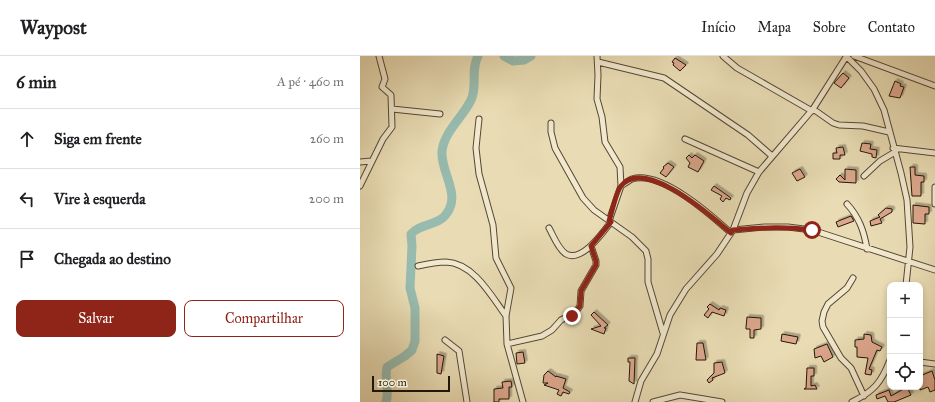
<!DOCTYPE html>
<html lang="pt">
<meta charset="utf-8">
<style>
:root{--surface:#fff;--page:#f2f2f2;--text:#202124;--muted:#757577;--line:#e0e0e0;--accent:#8f2418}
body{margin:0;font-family:"IM FELL Great Primer",serif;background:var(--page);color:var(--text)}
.controls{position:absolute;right:12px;bottom:12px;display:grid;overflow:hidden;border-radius:8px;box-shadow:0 2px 6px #0003}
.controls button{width:36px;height:36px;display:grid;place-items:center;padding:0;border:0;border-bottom:1px solid var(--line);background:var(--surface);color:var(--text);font:20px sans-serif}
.scale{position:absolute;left:12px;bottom:10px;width:78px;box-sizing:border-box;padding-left:4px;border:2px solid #231708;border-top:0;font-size:11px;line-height:14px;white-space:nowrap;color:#231708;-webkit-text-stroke:3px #f1e8ce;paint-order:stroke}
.stop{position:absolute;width:12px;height:12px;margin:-9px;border:3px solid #8f2418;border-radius:50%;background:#fff}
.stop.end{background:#8f2418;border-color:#fff;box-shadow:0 1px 4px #0008}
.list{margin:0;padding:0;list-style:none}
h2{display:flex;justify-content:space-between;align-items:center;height:52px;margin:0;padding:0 16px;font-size:17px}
h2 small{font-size:13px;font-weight:400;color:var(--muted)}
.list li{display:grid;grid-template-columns:26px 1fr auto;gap:12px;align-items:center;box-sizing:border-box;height:60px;padding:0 16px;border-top:1px solid var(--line)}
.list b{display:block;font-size:15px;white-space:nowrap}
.list em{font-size:13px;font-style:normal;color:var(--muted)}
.actions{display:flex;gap:8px;padding:12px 16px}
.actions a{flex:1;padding:9px 0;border:1px solid var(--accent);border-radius:8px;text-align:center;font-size:14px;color:var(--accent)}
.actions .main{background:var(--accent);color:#fff}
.icon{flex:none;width:22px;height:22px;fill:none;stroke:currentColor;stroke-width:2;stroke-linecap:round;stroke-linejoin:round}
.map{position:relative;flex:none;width:575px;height:346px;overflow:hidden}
header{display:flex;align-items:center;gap:24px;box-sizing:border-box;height:56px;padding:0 20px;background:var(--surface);border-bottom:1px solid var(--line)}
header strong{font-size:19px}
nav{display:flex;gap:22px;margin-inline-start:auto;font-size:14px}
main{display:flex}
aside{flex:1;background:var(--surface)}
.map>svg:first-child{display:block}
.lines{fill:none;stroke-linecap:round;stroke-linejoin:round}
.river{stroke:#97bbaf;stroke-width:9}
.building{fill:#dca78d;stroke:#231708;filter:url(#shadow)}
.street-casing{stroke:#544833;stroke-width:7}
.street{stroke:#f1e8ce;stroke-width:5}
.route{stroke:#8f2418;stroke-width:5}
</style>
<header>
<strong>Waypost</strong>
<nav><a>Início</a><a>Mapa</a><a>Sobre</a><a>Contato</a></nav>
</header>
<main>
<aside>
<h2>6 min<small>A pé · 460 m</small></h2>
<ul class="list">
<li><svg class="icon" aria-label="ahead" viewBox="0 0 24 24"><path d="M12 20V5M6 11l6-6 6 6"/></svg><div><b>Siga em frente</b></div><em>260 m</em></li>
<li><svg class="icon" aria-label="left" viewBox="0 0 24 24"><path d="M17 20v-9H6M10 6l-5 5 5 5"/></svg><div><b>Vire à esquerda</b></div><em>200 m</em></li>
<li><svg class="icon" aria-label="arrive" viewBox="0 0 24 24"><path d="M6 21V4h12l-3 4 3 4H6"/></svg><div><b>Chegada ao destino</b></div></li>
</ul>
<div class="actions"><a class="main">Salvar</a><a>Compartilhar</a></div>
</aside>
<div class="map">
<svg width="575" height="346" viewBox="0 0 575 346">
<defs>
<filter id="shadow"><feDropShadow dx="2.5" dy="-2.5" stdDeviation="0" flood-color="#0004"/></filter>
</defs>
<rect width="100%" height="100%" fill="#e9dcb4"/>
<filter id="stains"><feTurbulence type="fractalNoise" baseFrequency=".005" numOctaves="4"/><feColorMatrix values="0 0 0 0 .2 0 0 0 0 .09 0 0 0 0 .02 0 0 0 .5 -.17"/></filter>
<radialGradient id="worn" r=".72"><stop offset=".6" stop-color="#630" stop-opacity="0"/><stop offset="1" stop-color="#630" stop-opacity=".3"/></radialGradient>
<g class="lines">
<path class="river" d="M144,0L153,5L164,4L171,0
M26,346C30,335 24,323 27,311L45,300L52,294L55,285V252L50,232L52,190L51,178C60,167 79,170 87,157C101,138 80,115 82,95C84,76 103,61 111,44C118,29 110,16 118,0"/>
</g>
<path class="building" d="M315,2L326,9L320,15L313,9L314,7L312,6Z
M483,17L489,22L481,32L474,27Z
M535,25L541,28L540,30L544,31L540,42L529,40Z
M502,87L511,88L510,93L517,94L516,102L512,101V98L500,95Z
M483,91L485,99H480V103H473V97H477L476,92Z
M329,99L332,102L335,99L344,105L338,116L328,111L330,107L326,102Z
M308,107L314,111L306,121L300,117L304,112L303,111Z
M550,111H555V119L564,120V126H561V140H552Z
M440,113L445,121L437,125L432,117Z
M485,113L496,114V127L479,126L476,123L480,119L485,124Z
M354,130L371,142L370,144L366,142L363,146L360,143L362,140L351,134Z
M553,149L569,151V158H565V168L553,167Z
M526,152L532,153V156L520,163L522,167L511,170L510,165L520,161L518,159Z
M491,160L494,165L478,171L476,166Z
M350,248L359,254L360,252L366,254L364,260L352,256L348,262L344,259L349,253L347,251Z
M234,256L248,269L244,272H246L244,278L231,273L241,270L231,259Z
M387,261L401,262V273L394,274V282H390V273H386V271Z
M422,278L438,281L436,288L421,285Z
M504,278L511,279L512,286L522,291L520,295L517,294L509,313L512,314L511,319L505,318L508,302L497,301V291H495V284L504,283Z
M337,287H343L346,304H336Z
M467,288L473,301L464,306L461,300L455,302L454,293Z
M163,296L165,307L157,308L156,297Z
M77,298L84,300L81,318L77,317Z
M268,302H275L274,328L269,325L270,306H268Z
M362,306L365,317L352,322L353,324L349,327L347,324L354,317V307Z
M447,312H454V320H451V330L455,329L457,333H444L446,332Z
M188,315L196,321V320L206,323L203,332L210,336L209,338L203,336L201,340L197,338L199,334L184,329L188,327H183L184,319Z
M572,315L575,324V334L570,336L568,331L560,334V320Z
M151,325L152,331H149V343H139V346H134V333L143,332L142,326Z
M547,331L551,339L534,346H528L525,340L517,343L516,339L529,334L531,340Z"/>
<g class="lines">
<g class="street-casing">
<path id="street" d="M237,0L238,19L237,43L242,61L245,86L260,111L261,130L249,165
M363,0L377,12L452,55
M486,0L501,15L514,33L524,54L541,117L547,144L550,191L546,229
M494,0L575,30
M238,6L304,22L388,79L412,100
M32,53L80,58
M453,53L473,67L479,69L503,70L529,76
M119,63L116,92L119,118L133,169L136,202L151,232L146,260L147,288L163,346
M191,67V76L195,92L223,142L234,154L272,181L286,195L288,203V226L303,277
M325,83L399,116
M533,92L575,97
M0,106L11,105
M504,120L520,105L535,96
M0,130L23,83L32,71L31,39L22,31L25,23L19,0
M261,130C264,128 268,125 272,123C301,114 351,159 371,177
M575,131V148
M487,148C499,161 504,175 507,193
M189,172C193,179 198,193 206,198C222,207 243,176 251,166
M373,174L405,171H428L452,174L575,214
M58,210C67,208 77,206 86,206C114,207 132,241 146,260
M493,222L487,232L468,248L464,256L462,265L463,271L481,302L491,312L504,340
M85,284L99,295L107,346
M147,288L182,280L192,274L201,264L215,257L220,250L221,235L236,209V205L231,190
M560,306L575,308
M275,346L281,325L297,298L310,259L326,233L357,198L373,174L387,137L399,116L453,53L486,1
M293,346L320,339L362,346
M492,346C514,335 521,327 530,304"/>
</g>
<use href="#street" class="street"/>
</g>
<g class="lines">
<path class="route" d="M212,260L220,250L221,235L236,209V205L231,190L251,166L249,165C252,156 256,136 261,130C285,100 353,162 371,177L373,174C402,172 422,170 452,174"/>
</g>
<rect width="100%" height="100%" filter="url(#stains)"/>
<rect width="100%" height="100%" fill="url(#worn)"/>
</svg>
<div class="controls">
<button>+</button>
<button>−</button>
<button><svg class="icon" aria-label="locate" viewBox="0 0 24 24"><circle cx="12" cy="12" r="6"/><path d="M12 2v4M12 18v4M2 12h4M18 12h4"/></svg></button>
</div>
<div class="scale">100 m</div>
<div class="stop" style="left:452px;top:174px"></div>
<div class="stop end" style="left:212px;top:260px"></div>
</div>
</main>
